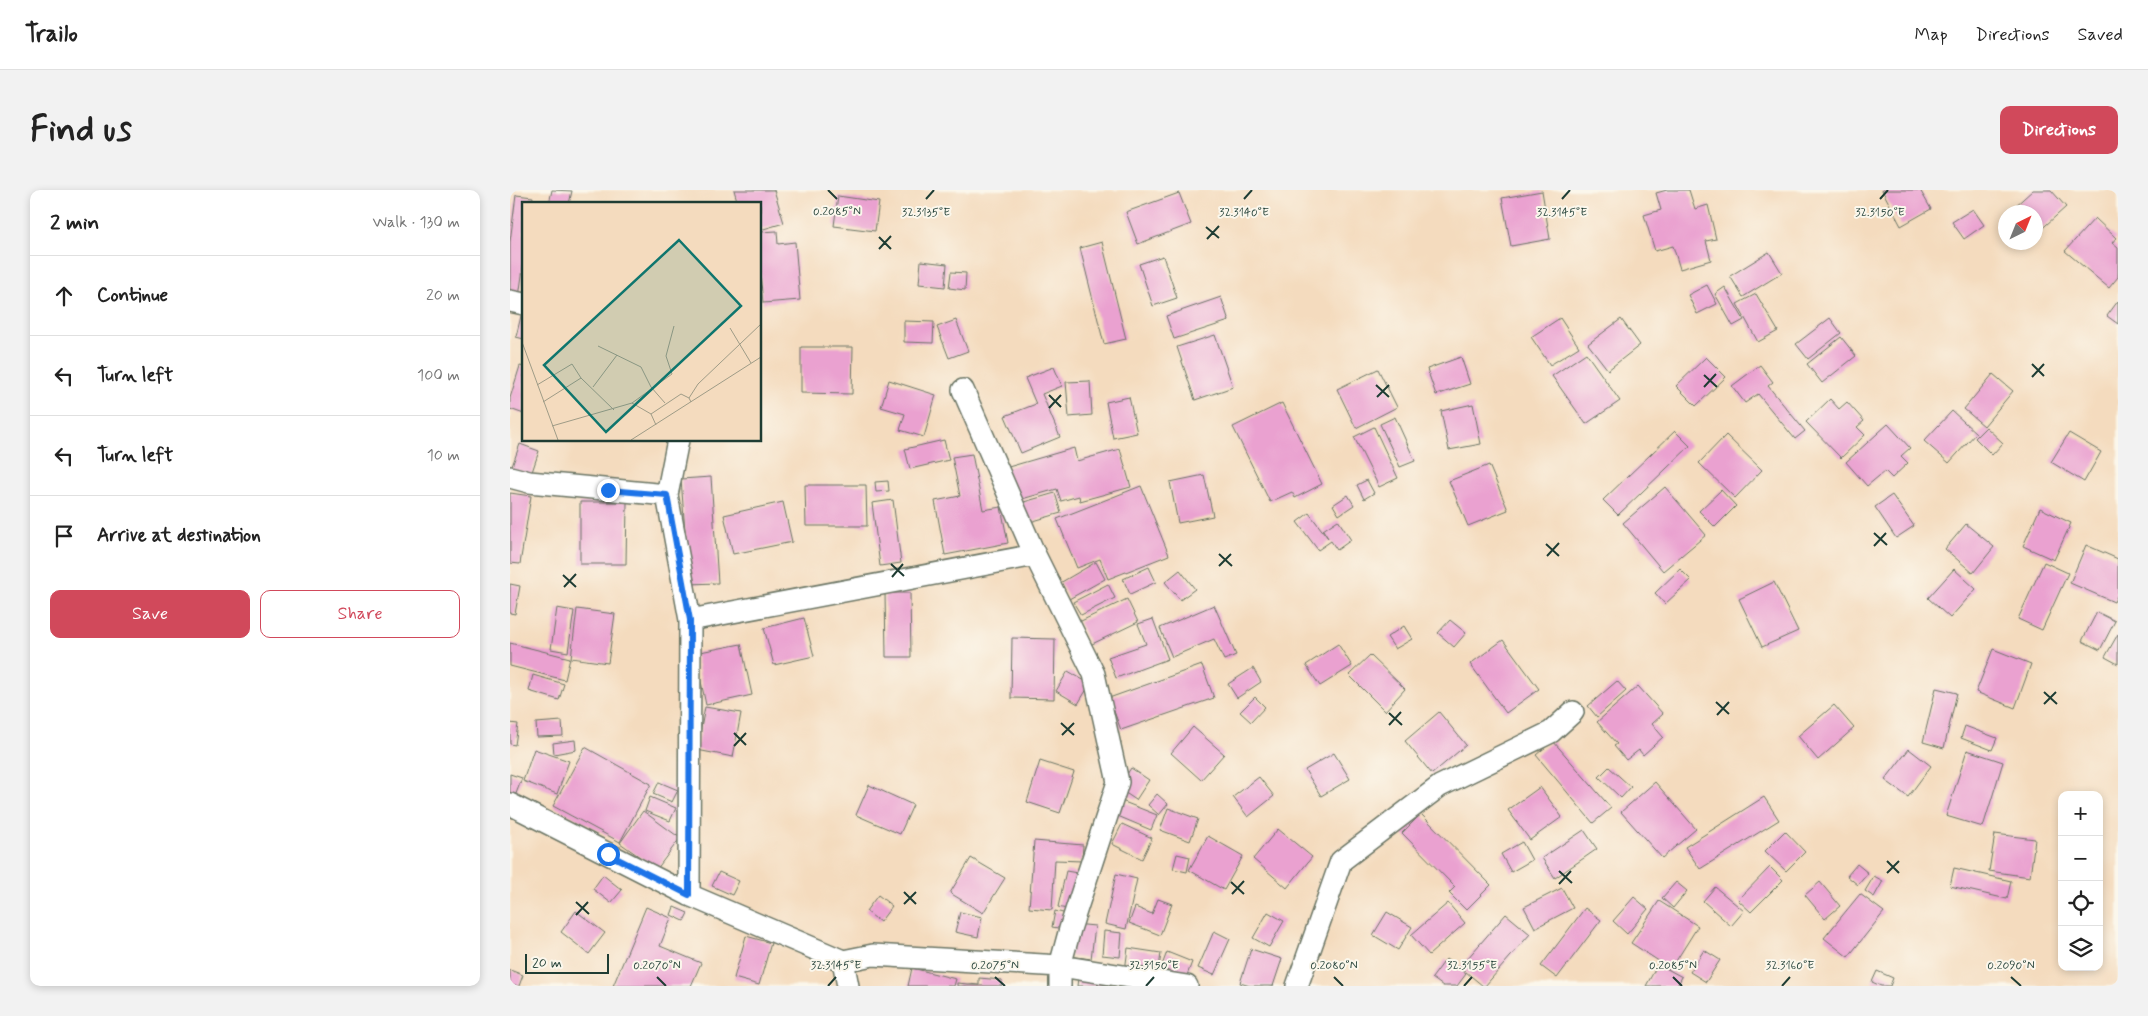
<!DOCTYPE html>
<meta charset="utf-8">
<style>
:root{--surface:#fff;--page:#f2f2f2;--text:#222;--muted:#767676;--line:#e0e0e0;--accent:#d1495b}
body{margin:0;font-family:Mynerve,sans-serif;background:var(--page);color:var(--text)}
.controls{position:absolute;right:15px;bottom:15px;display:grid;overflow:hidden;border-radius:10px;box-shadow:0 2px 8px #0003}
.controls button{width:45px;height:45px;display:grid;place-items:center;padding:0;border:0;border-bottom:1px solid var(--line);background:var(--surface);color:var(--text);font:25px sans-serif}
.compass{position:absolute;left:1488px;top:15px;width:45px;height:45px;border-radius:50%;background:var(--surface);box-shadow:0 2px 8px #0003;rotate:43deg}
.scale{position:absolute;left:15px;bottom:12px;width:84px;box-sizing:border-box;padding-left:5px;border:2px solid #1f3d34;border-top:0;font-size:14px;line-height:18px;white-space:nowrap;color:#1f3d34;-webkit-text-stroke:4px #fbf7ec;paint-order:stroke}
.stop{position:absolute;width:15px;height:15px;margin:-11px;border:4px solid #1a73e8;border-radius:50%;background:#fff}
.stop.end{background:#1a73e8;border-color:#fff;box-shadow:0 1px 5px #0008}
.list{margin:0;padding:0;list-style:none}
h2{display:flex;justify-content:space-between;align-items:center;height:65px;margin:0;padding:0 20px;font-size:21px}
h2 small{font-size:16px;font-weight:400;color:var(--muted)}
.list li{display:grid;grid-template-columns:32px 1fr auto;gap:15px;align-items:center;box-sizing:border-box;height:80px;padding:0 20px;border-top:1px solid var(--line)}
.list b{display:block;font-size:19px;white-space:nowrap}
.list em{font-size:16px;font-style:normal;color:var(--muted)}
.actions{display:flex;gap:10px;padding:15px 20px}
.actions a{flex:1;padding:11px 0;border:1px solid var(--accent);border-radius:10px;text-align:center;font-size:18px;color:var(--accent)}
.actions .main{background:var(--accent);color:#fff}
.icon{flex:none;width:28px;height:28px;fill:none;stroke:currentColor;stroke-width:2;stroke-linecap:round;stroke-linejoin:round}
.map{position:relative;flex:none;width:1608px;height:796px;overflow:hidden;border-radius:10px}
header{display:flex;align-items:center;gap:30px;box-sizing:border-box;height:70px;padding:0 25px;background:var(--surface);border-bottom:1px solid var(--line)}
header strong{font-size:24px}
nav{display:flex;gap:28px;margin-inline-start:auto;font-size:18px}
.intro{display:flex;align-items:center;justify-content:space-between;box-sizing:border-box;height:120px;padding:0 30px}
h1{margin:0;font-size:35px}
.button{padding:12px 22px;border-radius:10px;background:var(--accent);color:#fff;font-size:18px;font-weight:700}
main{display:flex;gap:30px;padding:0 30px}
aside{flex:1;background:var(--surface);border-radius:10px;box-shadow:0 2px 8px #0003}
.map>svg:first-child{display:block}
.building{fill:#eaa1d0}
.lines{fill:none;stroke-linecap:round;stroke-linejoin:round}
.street-casing{stroke:#6a7464;stroke-width:24}
.street{stroke:#fff;stroke-width:21}
.route{stroke:#1a73e8;stroke-width:6}
.ticks{fill:none;stroke:#1f3d34;stroke-width:2}
.inset-road{fill:none;stroke:#9f9c87;stroke-width:1}
.view{fill:#0f766e;fill-opacity:0.15;stroke:#0f766e;stroke-width:2.5}
.inset-edge{fill:none;stroke:#1f3d34;stroke-width:2.5}
.ticks-label{font-size:12px;text-anchor:middle;fill:#1f3d34;stroke:#fbf7ec;stroke-width:4;stroke-linejoin:round;paint-order:stroke}
</style>
<header>
<strong>Trailo</strong>
<nav><a>Map</a><a>Directions</a><a>Saved</a></nav>
</header>
<div class="intro"><h1>Find us</h1><a class="button">Directions</a></div>
<main>
<aside>
<h2>2 min<small>Walk · 130 m</small></h2>
<ul class="list">
<li><svg class="icon" aria-label="ahead" viewBox="0 0 24 24"><path d="M12 20V5M6 11l6-6 6 6"/></svg><div><b>Continue</b></div><em>20 m</em></li>
<li><svg class="icon" aria-label="left" viewBox="0 0 24 24"><path d="M17 20v-9H6M10 6l-5 5 5 5"/></svg><div><b>Turn left</b></div><em>100 m</em></li>
<li><svg class="icon" aria-label="left" viewBox="0 0 24 24"><path d="M17 20v-9H6M10 6l-5 5 5 5"/></svg><div><b>Turn left</b></div><em>10 m</em></li>
<li><svg class="icon" aria-label="arrive" viewBox="0 0 24 24"><path d="M6 21V4h12l-3 4 3 4H6"/></svg><div><b>Arrive at destination</b></div></li>
</ul>
<div class="actions"><a class="main">Save</a><a>Share</a></div>
</aside>
<div class="map">
<svg width="1608" height="796" viewBox="0 0 1608 796">
<rect width="100%" height="100%" fill="#fbf7ec"/>
<filter id="ink" filterUnits="userSpaceOnUse"><feTurbulence type="fractalNoise" baseFrequency=".02" numOctaves="2"/><feDisplacementMap in="SourceGraphic" scale="10" xChannelSelector="R" yChannelSelector="G"/><feConvolveMatrix kernelMatrix="1 2 1 2 8 2 1 2 1" color-interpolation-filters="sRGB"/></filter>
<filter id="wash" filterUnits="userSpaceOnUse"><feTurbulence type="fractalNoise" baseFrequency=".0096" numOctaves="4" result="noise"/><feDisplacementMap in="SourceGraphic" scale="20" xChannelSelector="R" yChannelSelector="G"/><feGaussianBlur stdDeviation="1.12" result="paint"/><feColorMatrix in="noise" values="0 0 0 0 0 0 0 0 0 0 0 0 0 0 0 0 0 1.4 0 .05"/><feComposite in="paint" operator="in"/></filter>
<g filter="url(#wash)">
<rect width="100%" height="100%" fill="#f4dbbe"/>
<g id="blocks">
<path class="building" d="M42,0L62,1L59,14H39Z
M224,0H264L274,33L250,40V14H228Z
M1157,0H1179L1185,19L1198,15L1206,49L1196,51L1201,70L1170,79L1163,56L1145,61L1134,25L1151,20L1146,3Z
M1372,0H1410L1421,19L1391,36Z
M1523,0H1541L1556,17L1526,44V22H1507L1503,18Z
M1032,1L1040,49L1001,56L992,8Z
M669,3L681,34L628,54L616,22Z
M6,5L23,7L22,14H14V71L9,107L0,106V52Z
M328,6L369,12L365,41L324,36Z
M1463,19L1474,35L1454,49L1442,32Z
M1585,28L1606,48L1602,53L1608,58V87L1599,98L1555,61Z
M267,41L268,54L285,52L290,110L253,113L250,82V42Z
M592,52L616,149L594,154L570,58Z
M1259,62L1272,83L1233,107L1220,86Z
M653,66L667,108L643,116L629,74Z
M411,71L437,74L435,97L409,94Z
M441,82L456,83L455,100L439,98Z
M1197,95L1207,114L1187,124L1178,105Z
M1215,97L1234,130L1223,136L1205,104Z
M1246,104L1268,141L1248,152L1227,114Z
M711,107L719,131L664,149L656,126Z
M1608,111V134L1597,126Z
M11,126H14V149L6,147Z
M1050,128L1069,157L1040,175L1021,147Z
M1320,128L1331,143L1298,169L1286,154Z
M1111,129L1130,155L1098,180L1078,154Z
M446,130L458,161L439,168L427,137Z
M394,131L424,132L423,153L394,152Z
M705,145L723,197L685,210L667,157Z
M1331,147L1346,166L1312,193L1297,174Z
M291,157H343L342,204L291,203Z
M1076,163L1110,211L1076,234L1042,186Z
M951,167L960,194L926,205L917,179Z
M1196,167L1216,187L1186,216L1166,196Z
M1250,175L1263,192L1258,196L1295,241L1285,249L1248,204L1235,213L1222,196Z
M10,176L14,177V224L0,219V208Z
M544,177L552,196L532,204L550,247L511,263L495,226L526,214L515,188Z
M868,179L887,217L846,238L827,199Z
M1483,184L1503,201L1474,236L1454,219Z
M379,190L426,205L414,247L390,240L395,224L371,217Z
M580,191L582,225L559,227L556,192Z
M619,207L627,243L603,248L596,212Z
M1320,209L1329,219L1337,212L1354,231L1347,237L1355,245L1331,268L1296,232Z
M772,213L812,294L785,308L782,302L760,312L723,237Z
M963,214L971,254L939,260L931,221Z
M1442,221L1466,243L1439,273L1414,251Z
M885,227L905,271L890,277L870,234Z
M1378,234L1400,258L1391,266L1398,273L1382,288L1375,281L1357,296L1336,272Z
M864,237L888,288L869,297L844,247Z
M1476,237L1493,253L1482,265L1465,248Z
M1165,241L1180,256L1108,325L1093,310Z
M1559,243L1591,262L1574,292L1541,272Z
M1216,245L1252,280L1225,308L1189,273Z
M434,250L439,270L400,279L395,259Z
M10,254L29,261L21,285L1,279Z
M564,258L567,271L610,259L621,297L570,311L569,306L551,311L547,299L505,311L495,278Z
M462,264L473,320L491,317L498,353L435,365L425,311L450,306L442,267Z
M979,275L998,320L958,336L939,291Z
M694,285L703,326L668,333L660,292Z
M201,287L208,393L179,394L171,289Z
M857,290L864,303L854,309L847,295Z
M378,291L379,301L366,302L365,292Z
M295,295H356L357,336H296Z
M631,296L659,365L598,389L590,369L567,378L547,329Z
M1155,297L1196,345L1153,381L1113,333Z
M1211,300L1226,316L1205,337L1189,321Z
M0,303L21,306L10,374L0,373Z
M545,303L551,323L513,334L507,314Z
M838,305L844,315L829,325L823,315Z
M1382,305L1404,336L1386,348L1365,317Z
M383,310L391,373L370,376L362,313Z
M70,312H117L116,374H70Z
M273,312L282,352L223,364L214,325Z
M1530,318L1561,333L1544,370L1513,356Z
M799,323L818,348L813,340L828,330L841,350L827,360L821,351L808,360L787,332Z
M1456,334L1484,357L1463,383L1435,359Z
M1576,355L1608,369V404L1604,412L1560,393Z
M586,372L595,389L559,409L550,393Z
M1534,372L1558,383L1532,440L1508,429Z
M639,377L646,392L620,404L613,389Z
M1170,379L1181,390L1155,414L1145,403Z
M1444,379L1466,399L1440,428L1418,408Z
M670,380L685,399L670,410L655,392Z
M1264,392L1288,441L1252,457L1229,409Z
M0,394L10,396L5,424L0,423Z
M598,394L605,408L571,425L563,412Z
M375,403H400L401,467H376Z
M617,409L628,432L580,455L569,432Z
M704,415L726,465L714,470L704,449L662,467L650,438Z
M47,418L64,421L58,462L41,459Z
M67,419L105,424L98,473L61,468Z
M1587,422L1605,431L1590,460L1572,451Z
M294,428L304,466L264,475L254,438Z
M643,429L658,469L606,488L598,467L636,454L628,434Z
M940,430L956,443L944,457L928,443Z
M894,436L902,449L885,459L877,447Z
M1608,444V474L1595,467Z
M502,448L545,449L544,509L501,508Z
M993,450L1029,499L996,523L960,474Z
M0,453L60,468L55,490L0,476Z
M231,454L242,505L196,515L185,463Z
M828,454L842,476L810,496L796,475Z
M1483,459L1521,474L1505,518L1466,502Z
M860,465L895,499L875,521L839,485Z
M692,475L704,508L611,540L599,508Z
M743,478L751,492L727,508L718,494Z
M558,481L580,494L568,514L546,501Z
M23,485L54,494L49,510L19,501Z
M1107,491L1116,501L1087,527L1078,516Z
M1128,496L1153,524L1142,534L1153,547L1133,565L1129,560L1116,570L1104,556L1107,554L1087,532Z
M1426,498L1447,503L1434,558L1413,552Z
M745,507L755,517L741,532L730,522Z
M1324,515L1344,538L1308,570L1288,546Z
M195,517L231,523L223,567L187,560Z
M929,522L956,555L922,584L895,551Z
M52,531L53,546L27,547L26,533Z
M0,533L8,534L5,555L0,554Z
M1455,536L1487,548L1482,560L1451,548Z
M683,537L714,564L691,590L661,563Z
M65,550L66,560L44,564L43,553Z
M1043,551L1101,618L1083,633L1026,565Z
M75,557L141,594L110,652L43,616Z
M24,559L59,571L47,604L13,591Z
M1399,559L1421,576L1398,607L1375,590Z
M1457,560L1493,572L1473,637L1436,626Z
M824,563L840,589L811,606L795,580Z
M530,571L564,582L550,623L517,612Z
M1099,577L1121,597L1111,608L1089,587Z
M621,578L639,590L626,610L608,598Z
M0,584L12,588L4,609L0,607Z
M749,587L764,606L738,627L723,607Z
M149,592L168,600L162,612L143,604Z
M1145,592L1186,639L1152,668L1111,622Z
M359,595L403,615L390,644L346,625Z
M1030,597L1052,627L1020,650L998,620Z
M647,604L658,614L649,625L638,615Z
M140,607L166,618L160,631L135,621Z
M1254,607L1269,630L1190,679L1175,657Z
M609,610L647,625L641,640L603,624Z
M658,618L688,629L680,651L650,640Z
M133,621L170,648L147,679L110,653Z
M911,624L981,695L956,720L939,703L945,697L892,643Z
M612,634L642,648L632,669L602,654Z
M768,639L802,667L777,698L743,669Z
M1074,640L1087,659L1045,688L1032,668Z
M1275,641L1295,662L1276,681L1255,661Z
M1485,644L1525,649L1520,687L1479,681Z
M698,646L733,666L714,700L679,680Z
M524,651L573,655L572,671L545,670L542,720L519,718Z
M1012,652L1022,670L1001,682L991,664Z
M667,664L680,667L677,682L663,679Z
M461,668L495,688L473,723L440,703Z
M1347,674L1358,683L1348,695L1337,686Z
M1260,677L1273,690L1241,722L1228,710Z
M1444,678L1501,691L1497,709L1440,696Z
M556,681L573,684L565,721L548,717Z
M209,682L229,691L222,705L202,696Z
M606,684L627,689L616,739L595,734Z
M93,685L112,700L101,713L83,699Z
M1364,686L1373,691L1364,707L1355,701Z
M1166,692L1177,701L1163,718L1152,708Z
M1310,692L1330,716L1315,729L1295,705Z
M1205,697L1234,721L1221,736L1193,711Z
M1052,698L1063,718L1025,738L1014,717Z
M1350,704L1374,722L1338,767L1314,748Z
M368,705L382,716L370,732L356,721Z
M1124,707L1138,719L1117,744L1103,731Z
M648,709L662,714L650,745L619,733L625,717L642,724Z
M1149,711L1188,736L1161,779L1121,753Z
M938,713L955,733L919,765L901,745Z
M136,717L161,728L150,756L191,773L181,796H103Z
M164,717L178,723L174,731L161,725Z
M1075,718L1091,730L1047,788L1031,776Z
M66,721L95,743L79,764L51,742Z
M545,721L557,724L554,739L542,737Z
M450,722L472,727L468,747L445,742Z
M758,722L774,731L759,757L743,748Z
M877,722L902,737L888,760L863,745Z
M996,724L1020,744L975,796H973L950,777Z
M564,734L585,736L581,769L560,766Z
M594,741L612,743L610,767L592,765Z
M704,741L720,749L704,785L688,778Z
M236,746L261,753L249,795L224,788Z
M618,758L651,763L648,786L615,781Z
M741,759L772,769L763,796H740L730,793Z
M1194,760L1210,770L1196,792L1180,782Z
M657,762L682,772L676,788L651,778Z
M936,769L956,784L947,796H933L922,788Z
M1148,774L1172,787L1167,796H1136Z
M402,778L446,789L444,796H398Z
M0,780L13,785L9,796H0Z
M1367,781L1383,788L1380,796H1371L1362,792Z
M469,788L492,790V796H447V793L469,795Z
M568,788L601,795V796H567Z"/>
</g>
</g>
<g filter="url(#ink)">
<use href="#blocks" fill-opacity="0" stroke="#6a7464" stroke-width="1"/>
<g class="lines">
<g class="street-casing">
<path id="street" d="M0,111L14,114
M453,200L525,365L584,484L608,592L560,739L550,776V796
M168,250L157,305L180,430L179,705
M0,287L19,292L157,305
M180,430L525,365
M0,614L179,705L333,771L363,765L550,776L677,796
M333,771L338,796
M787,796L831,671L930,596L1041,542L1063,522"/>
</g>
<use href="#street" class="street"/>
</g>
</g>
<g class="lines" filter="url(#ink)">
<path class="route" d="M98,664L179,705L180,430L157,305L98,300"/>
</g>
<path class="ticks" d="M318,0L327,9M416,9L424,0M734,9L742,0M1052,9L1060,0M1370,9L1378,0M696,37L709,48M369,47L381,59M697,49L709,36M369,59L381,46M1522,174L1534,186M1194,185L1207,197M1522,187L1534,174M866,195L879,207M1194,197L1206,184M539,205L551,217M867,207L879,195M539,218L551,205M1364,343L1377,355M1036,354L1049,366M1364,356L1376,343M709,364L722,376M1037,366L1049,353M381,374L394,386M709,376L721,364M53,385L66,397M382,387L393,374M54,397L66,384M1534,502L1547,514M1206,512L1219,524M1534,514L1546,502M879,523L892,535M1207,525L1219,512M551,533L564,545M879,535L891,522M224,543L236,555M552,545L564,533M224,556L236,543M1377,671L1389,683M1049,681L1062,693M1377,683L1389,671M721,692L734,704M1049,694L1061,681M394,702L406,714M722,704L734,691M66,712L79,724M394,714L406,702M66,725L78,712M147,787L156,796M485,787L495,796M824,787L833,796M1163,787L1172,796M1501,787L1511,796M318,796L326,787M636,796L644,787M954,796L962,787M1272,796L1280,787"/>
<g transform="translate(12 12)">
<rect width="239" height="239" fill="#f4dbbe"/>
<path class="inset-road" d="M208,126L229,161M0,140L36,238M76,144L119,165L129,185L143,201M15,183L50,162L59,176L92,208M71,185L95,153M21,200L59,176M169,200L167,196L176,182L239,122M110,201L129,212L134,223M129,212L159,192L167,196M30,224L110,201L150,172L144,154L152,124M109,238L239,155"/>
<path class="view" d="M157,38L219,104L84,230L22,163Z"/>
<rect width="239" height="239" class="inset-edge"/>
</g>
<g class="ticks-label">
<text x="327" y="25">0.2085°N</text>
<text x="416" y="26">32.3135°E</text>
<text x="734" y="26">32.3140°E</text>
<text x="1052" y="26">32.3145°E</text>
<text x="1370" y="26">32.3150°E</text>
<text x="326" y="779">32.3145°E</text>
<text x="644" y="779">32.3150°E</text>
<text x="962" y="779">32.3155°E</text>
<text x="1280" y="779">32.3160°E</text>
<text x="147" y="779">0.2070°N</text>
<text x="485" y="779">0.2075°N</text>
<text x="824" y="779">0.2080°N</text>
<text x="1163" y="779">0.2085°N</text>
<text x="1501" y="779">0.2090°N</text>
</g>
</svg>
<div class="controls">
<button>+</button>
<button>−</button>
<button><svg class="icon" aria-label="locate" viewBox="0 0 24 24"><circle cx="12" cy="12" r="6"/><path d="M12 2v4M12 18v4M2 12h4M18 12h4"/></svg></button>
<button><svg class="icon" aria-label="layers" viewBox="0 0 24 24"><path d="M12 4l9 5-9 5-9-5zM3 14l9 5 9-5"/></svg></button>
</div>
<svg class="compass" viewBox="-18 -18 36 36"><path d="M0-13l5 13h-10z" fill="#e53935"/><path d="M0 13l5-13h-10z" fill="#767676"/></svg>
<div class="scale">20 m</div>
<div class="stop" style="left:98px;top:664px"></div>
<div class="stop end" style="left:98px;top:300px"></div>
</div>
</main>
